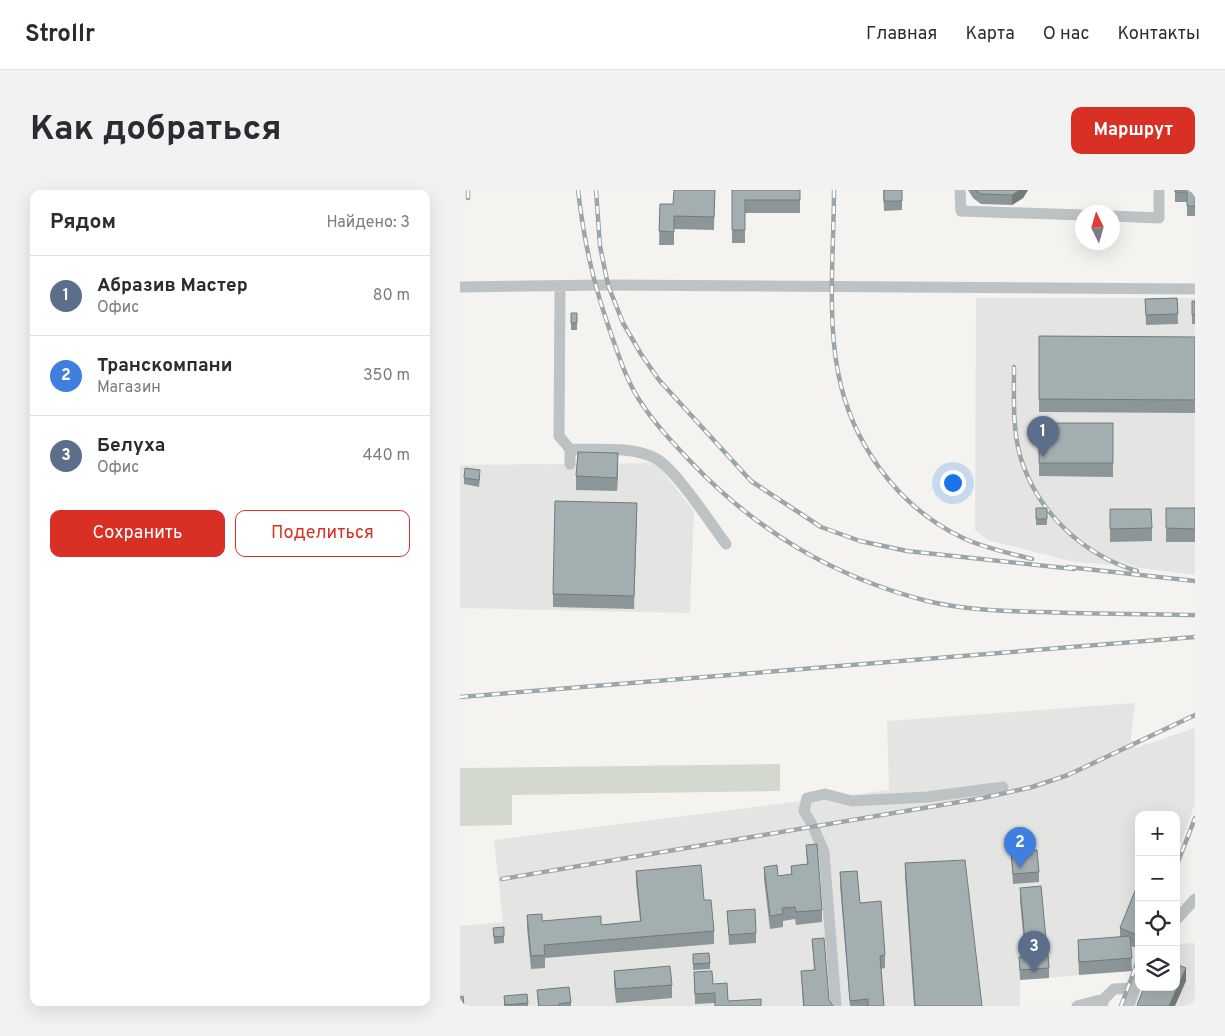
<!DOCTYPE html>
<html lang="ru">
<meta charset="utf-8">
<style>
:root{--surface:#fff;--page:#f2f2f3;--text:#2b2b33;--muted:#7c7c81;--line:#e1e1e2;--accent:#d93025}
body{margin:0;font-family:Overpass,sans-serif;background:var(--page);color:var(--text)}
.controls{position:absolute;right:15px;bottom:15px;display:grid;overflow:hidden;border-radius:10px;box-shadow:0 5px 20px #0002}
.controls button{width:45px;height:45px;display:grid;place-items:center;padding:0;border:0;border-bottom:1px solid var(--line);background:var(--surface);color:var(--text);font:25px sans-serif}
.compass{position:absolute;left:615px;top:15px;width:45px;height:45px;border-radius:50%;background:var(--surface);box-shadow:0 5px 20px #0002;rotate:355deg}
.you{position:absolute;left:492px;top:292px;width:18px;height:18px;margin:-12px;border:4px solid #fff;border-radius:50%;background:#1a73e8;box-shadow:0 0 0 8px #1a73e833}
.badge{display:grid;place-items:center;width:32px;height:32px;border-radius:50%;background:var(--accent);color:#fff;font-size:16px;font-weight:700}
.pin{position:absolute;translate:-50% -41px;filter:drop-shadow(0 1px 2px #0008)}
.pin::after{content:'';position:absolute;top:26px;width:18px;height:15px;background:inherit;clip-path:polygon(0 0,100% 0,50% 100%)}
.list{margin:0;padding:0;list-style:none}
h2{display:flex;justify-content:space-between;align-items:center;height:65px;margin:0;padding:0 20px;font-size:21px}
h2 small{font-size:16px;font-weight:400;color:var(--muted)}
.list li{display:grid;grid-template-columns:32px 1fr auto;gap:15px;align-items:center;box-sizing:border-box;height:80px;padding:0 20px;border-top:1px solid var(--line)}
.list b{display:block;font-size:19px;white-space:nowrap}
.list p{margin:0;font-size:16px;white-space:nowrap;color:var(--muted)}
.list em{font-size:16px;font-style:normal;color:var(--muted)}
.actions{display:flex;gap:10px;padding:15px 20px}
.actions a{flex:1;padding:11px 0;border:1px solid var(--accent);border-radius:10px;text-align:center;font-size:18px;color:var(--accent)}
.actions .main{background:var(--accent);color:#fff}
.icon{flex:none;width:28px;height:28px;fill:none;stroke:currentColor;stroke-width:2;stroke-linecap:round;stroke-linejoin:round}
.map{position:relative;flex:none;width:735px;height:816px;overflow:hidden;border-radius:10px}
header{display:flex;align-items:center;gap:30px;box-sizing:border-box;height:70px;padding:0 25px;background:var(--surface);border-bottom:1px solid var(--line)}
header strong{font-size:24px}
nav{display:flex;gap:28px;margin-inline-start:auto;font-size:18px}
.intro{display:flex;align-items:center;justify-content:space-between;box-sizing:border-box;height:120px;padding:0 30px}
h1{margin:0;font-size:35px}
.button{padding:12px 22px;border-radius:10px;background:var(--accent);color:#fff;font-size:18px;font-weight:700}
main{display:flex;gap:30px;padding:0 30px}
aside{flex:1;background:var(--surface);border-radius:10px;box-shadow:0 5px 20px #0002}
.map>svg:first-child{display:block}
.built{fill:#e4e5e3}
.green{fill:#d4d9cf}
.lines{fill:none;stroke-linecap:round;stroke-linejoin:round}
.minor{stroke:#bdc2c4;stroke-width:11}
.rail-casing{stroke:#9ca5a8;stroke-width:4.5}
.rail{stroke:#fff;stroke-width:2.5;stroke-dasharray:8;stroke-linecap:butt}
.wall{fill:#8c9698}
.shaded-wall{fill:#727a7c}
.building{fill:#a3aeb1;stroke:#727a7c}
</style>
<header>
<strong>Strollr</strong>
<nav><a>Главная</a><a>Карта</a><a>О нас</a><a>Контакты</a></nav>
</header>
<div class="intro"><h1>Как добраться</h1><a class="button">Маршрут</a></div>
<main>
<aside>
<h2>Рядом<small>Найдено: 3</small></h2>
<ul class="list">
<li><span class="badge" style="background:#5c6f8a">1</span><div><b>Абразив Мастер</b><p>Офис</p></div><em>80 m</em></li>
<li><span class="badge" style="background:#3f7fe0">2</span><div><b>Транскомпани</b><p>Магазин</p></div><em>350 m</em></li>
<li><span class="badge" style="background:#5c6f8a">3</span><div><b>Белуха</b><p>Офис</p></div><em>440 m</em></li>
</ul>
<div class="actions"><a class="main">Сохранить</a><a>Поделиться</a></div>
</aside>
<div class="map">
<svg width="735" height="816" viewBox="0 0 735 816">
<rect width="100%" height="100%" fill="#f4f3f0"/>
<path class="built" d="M516,108H735V385L680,378L658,371L649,375L614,372L528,350L515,340Z
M196,273L234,321L230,423L0,418V275Z
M675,513L671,548L676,558L735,538V614L716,666V625H679V759L672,781L560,790V816H0V736L43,732L34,650L429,600L427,531Z
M735,753V816H682L716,797V754Z"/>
<path class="green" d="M320,574V601L52,605V635L0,636V578Z"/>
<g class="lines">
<path class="minor" d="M500,0L501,21L622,25
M652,26L699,28V0
M100,96L99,246L110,259V274
M0,97L148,95L735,99
M110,259C136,260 171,256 195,268C215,278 251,334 266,354
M716,730L735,709
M376,816L364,662L353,636L344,621L347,608L365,604L392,611L467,607L543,597
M617,816L644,809
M642,816L644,809L654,799L674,798
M669,816L679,786"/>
<g class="rail-casing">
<path id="rail" d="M8,0V8
M118,0C124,52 133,92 150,141C158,163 165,187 178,208C193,232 212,252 232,273C298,342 374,387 467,411C504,420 544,421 582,422C633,424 684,424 735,425
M136,0L140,56L148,95L163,133L181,164L199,190L291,291L361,337L400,351L447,361L614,379
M374,0C374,56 367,127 378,182C391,252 437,317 503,348C524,358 549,363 572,369
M554,177C554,208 552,243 562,272C580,325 624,365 677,381
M608,377L735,391
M0,507L735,447
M716,677L735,628
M42,689L523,608L572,597L608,585L735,525
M661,816L679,768"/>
</g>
<use href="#rail" class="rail"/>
</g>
<path class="wall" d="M255,0L254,40L214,39V55H199L200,14H213Z
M272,0H340V23H285V53H272Z
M423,0H442V20L424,21Z
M508,0H568L563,8L552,15L521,14L513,8Z
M715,0H735V26H727V12H715Z
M717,108L718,134L686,135L685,109Z
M732,111H735V134H732Z
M111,123H117V140H111Z
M579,146L735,147V223L579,222Z
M579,233H653V287L579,286Z
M158,277L157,301L116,300V286Z
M20,287L19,297L4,294V288Z
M576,318H587V335H576Z
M706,318H735V352H706Z
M650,319L692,338V351L650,352Z
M177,326L174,419L93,417V404Z
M346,655L362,720V732L336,735L335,729L323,731V737L310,739L304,689V677L318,686L331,684V676L347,674Z
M551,662L579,682V692L553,694Z
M445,673L522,816H454L445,687Z
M176,681L244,710L254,741V754L85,768V778L71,779L67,738V725L82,731L141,735L180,731L176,693Z
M380,682L400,713L425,765V778L421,779L424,816H390L380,695Z
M679,691V759L671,756L672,781L619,785L618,764V750L660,747V738Z
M560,698L586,749V763L565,765L560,711Z
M267,721L296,743V753L269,755Z
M33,738L44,746V753L34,754Z
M352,749L369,810L373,816H343L341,781L354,780Z
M233,764L250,773V779L233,780Z
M559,767L589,778V788L560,790Z
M154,781L212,795V808L156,813L154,794Z
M234,782L253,794L268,811L301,816H255V813L235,814Z
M77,800L111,812V816H78Z
M44,806L68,813V816H44Z"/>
<path class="shaded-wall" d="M560,0H568L563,8L552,15V5Z
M158,263V277L157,301V288Z
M719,646V659L716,666V653Z
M726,778V791L715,816H709Z"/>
<path class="building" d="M214,0H255L254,27L214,26V42L199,41L200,14H213Z
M272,0H340V10H285V40H272Z
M424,0H442V11H424Z
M515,0H560L552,5L521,4Z
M715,0H735V16H727V2H715Z
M717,108L718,124L686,125L685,109Z
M732,111H735V125H732Z
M111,123H117V133H111Z
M579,146L735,147V210L579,209Z
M579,233H653V273H579Z
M118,262L158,263L157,288L116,286Z
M5,278L20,280L19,290L4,288Z
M95,311L177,313L174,406L93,404Z
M576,318H587V329H576Z
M706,318H735V339L706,338Z
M650,319H691L692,338L650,339Z
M716,644L719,646L716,653Z
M357,654L362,720L336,722L335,717L322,718L323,724L310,726L304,677L317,675L318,686L332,684L331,676L348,674L346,655Z
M577,660L579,682L553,684L551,662Z
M505,670L522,816H455L445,673Z
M241,675L244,710H251L254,741L84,755L85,765L71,766L67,725L82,724V731L141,726V735L181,731L176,681Z
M397,681L400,713L421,711L425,765L420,766L424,816H408V809L390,811L380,682Z
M679,691V746L660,738Z
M581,696L586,749L565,751L560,698Z
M295,719L296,743L269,745L267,721Z
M44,737V746L34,747L33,738Z
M670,746L672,768L619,772L618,750Z
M364,748L369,810L373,816H344L341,781L355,780L352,749Z
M249,763L250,773L233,774V764Z
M588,765L589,778L560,780L559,767Z
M716,774L726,778L709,816H678L677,815L684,797H716Z
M210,776L212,795L156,799L154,781Z
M252,781L253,794L267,793L268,811L301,809V816H255V803L235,804L234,782Z
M109,797L111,812L99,814V816H79L77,800Z
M67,804L68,813L45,815L44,806Z
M3,806L4,816H0V807Z"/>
</svg>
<div class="controls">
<button>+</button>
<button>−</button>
<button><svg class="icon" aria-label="locate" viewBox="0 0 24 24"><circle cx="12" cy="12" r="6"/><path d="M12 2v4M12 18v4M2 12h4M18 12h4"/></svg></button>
<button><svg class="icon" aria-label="layers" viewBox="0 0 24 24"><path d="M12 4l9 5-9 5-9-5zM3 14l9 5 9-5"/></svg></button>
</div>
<svg class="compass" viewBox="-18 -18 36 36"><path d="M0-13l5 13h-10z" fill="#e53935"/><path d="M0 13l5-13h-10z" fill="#7c7c81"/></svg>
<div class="you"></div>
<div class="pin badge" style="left:583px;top:267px;background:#5c6f8a">1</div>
<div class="pin badge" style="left:560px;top:678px;background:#3f7fe0">2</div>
<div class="pin badge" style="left:574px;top:782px;background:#5c6f8a">3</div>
</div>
</main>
